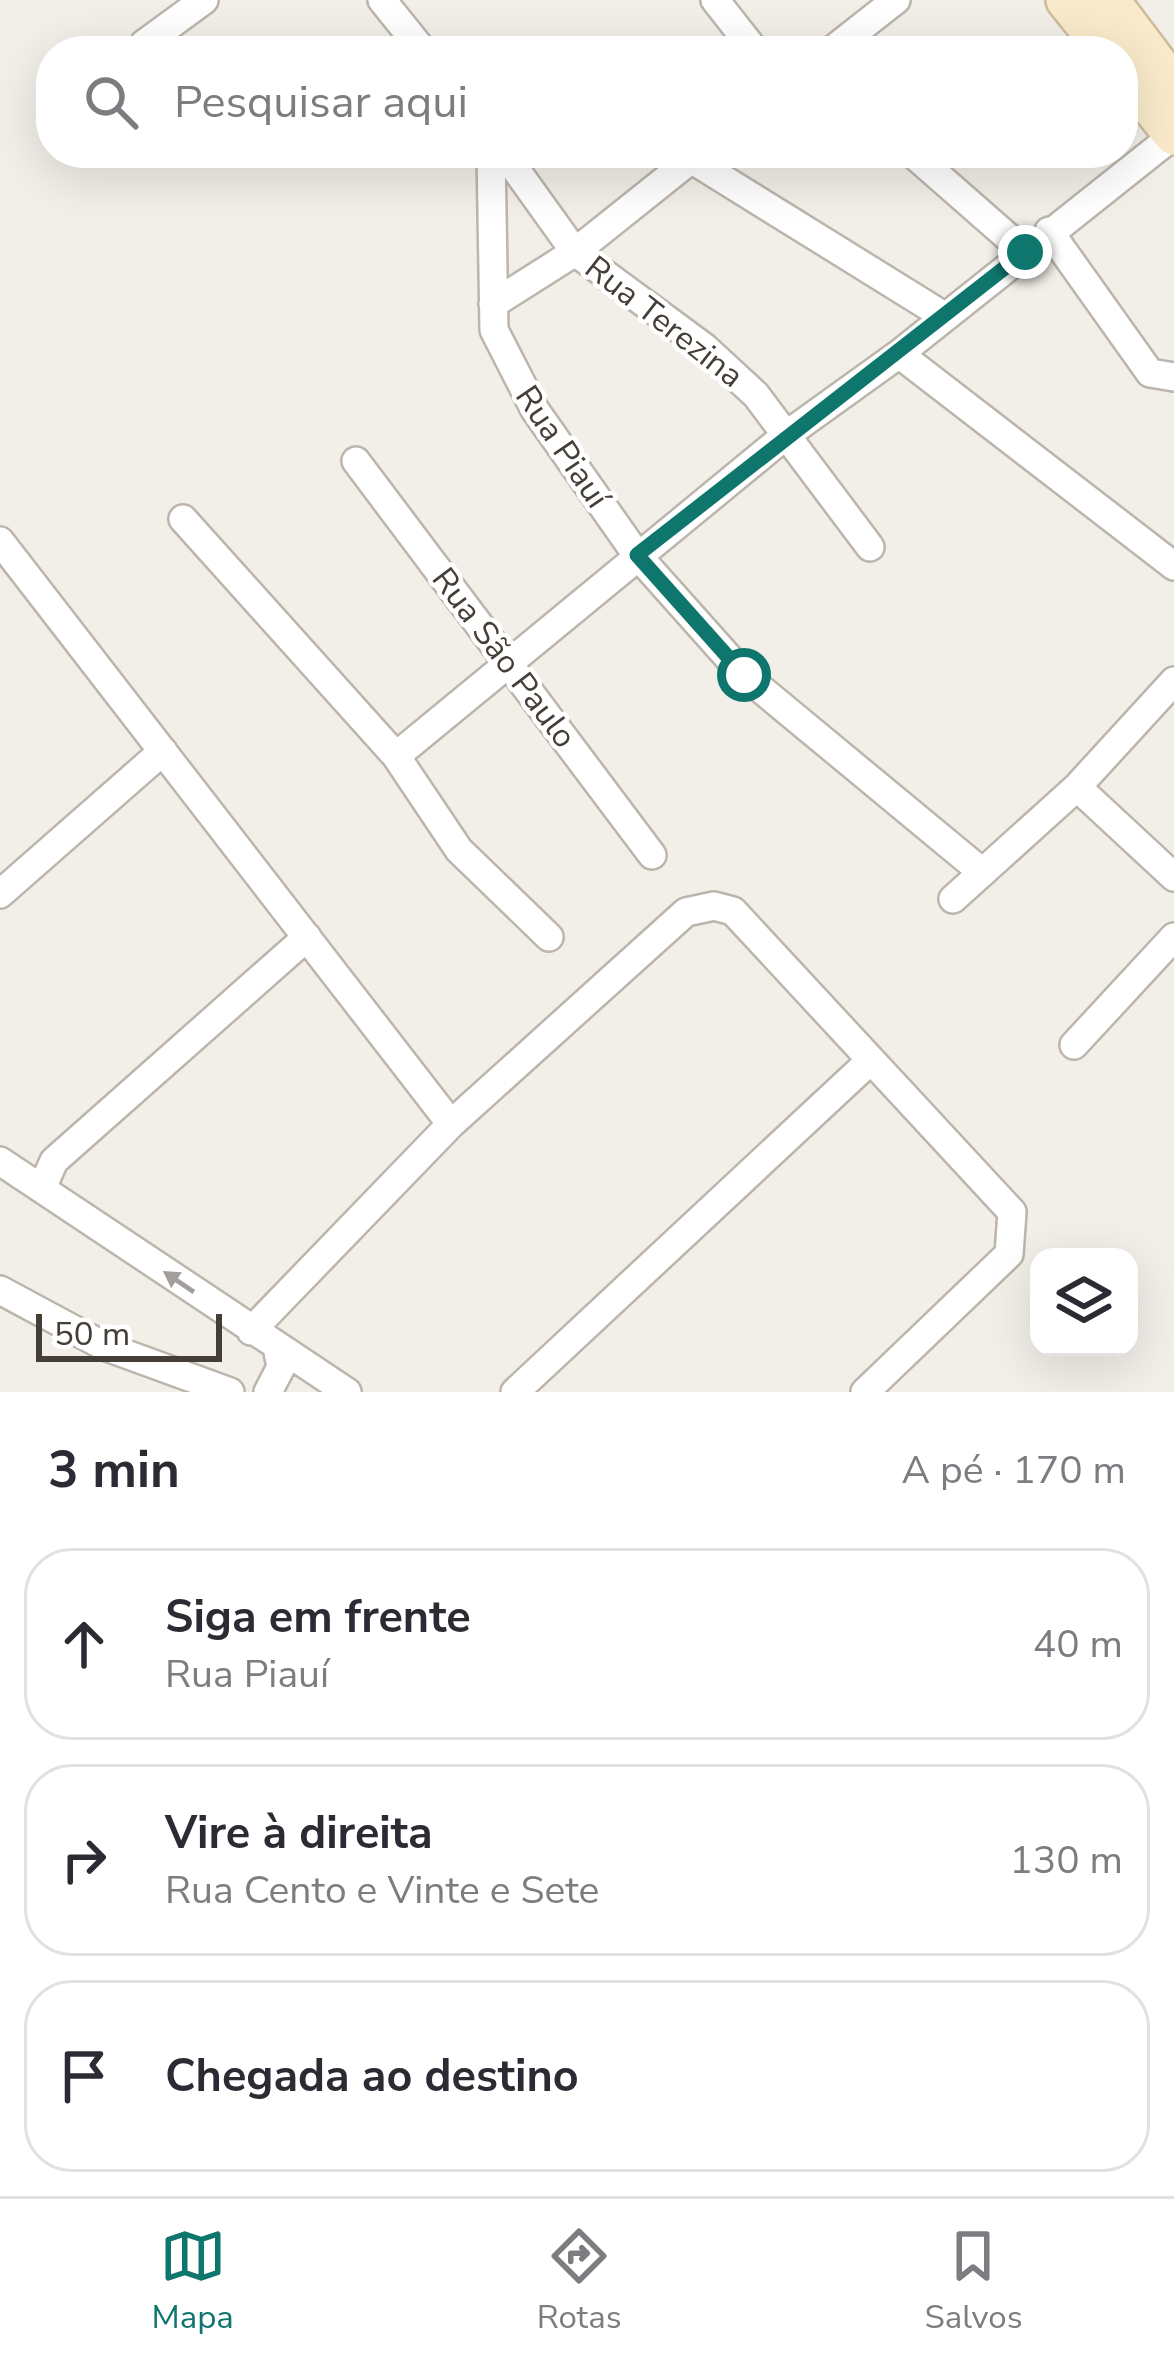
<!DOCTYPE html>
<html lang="pt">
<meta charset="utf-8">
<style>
:root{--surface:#fff;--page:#f7f7f7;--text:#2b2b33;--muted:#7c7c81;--line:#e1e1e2;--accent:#0f766e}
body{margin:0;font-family:"Nunito Sans",sans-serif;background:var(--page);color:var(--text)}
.controls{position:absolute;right:36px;bottom:36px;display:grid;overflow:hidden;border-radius:24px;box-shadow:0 12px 48px #0002}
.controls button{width:108px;height:108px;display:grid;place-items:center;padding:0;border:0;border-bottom:3px solid var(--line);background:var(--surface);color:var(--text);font:60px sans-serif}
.scale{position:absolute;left:36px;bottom:30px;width:186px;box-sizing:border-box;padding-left:12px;border:6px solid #443e37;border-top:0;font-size:33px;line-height:42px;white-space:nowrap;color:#443e37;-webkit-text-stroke:9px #fff;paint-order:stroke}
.stop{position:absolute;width:36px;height:36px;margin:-27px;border:9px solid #0f766e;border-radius:50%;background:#fff}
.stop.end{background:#0f766e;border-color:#fff;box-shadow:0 3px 12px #0008}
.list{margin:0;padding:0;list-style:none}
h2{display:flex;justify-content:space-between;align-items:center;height:156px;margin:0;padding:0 48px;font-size:51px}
h2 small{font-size:39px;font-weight:400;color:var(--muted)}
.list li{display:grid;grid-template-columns:78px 1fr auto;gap:36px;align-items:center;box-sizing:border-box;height:192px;margin:0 24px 24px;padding:0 24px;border:3px solid var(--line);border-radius:48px}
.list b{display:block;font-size:45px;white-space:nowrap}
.list p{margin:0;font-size:39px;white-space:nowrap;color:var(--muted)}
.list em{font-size:39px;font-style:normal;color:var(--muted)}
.icon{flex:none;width:66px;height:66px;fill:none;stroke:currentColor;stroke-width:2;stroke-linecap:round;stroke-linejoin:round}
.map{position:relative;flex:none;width:1174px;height:1392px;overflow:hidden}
.search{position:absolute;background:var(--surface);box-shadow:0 12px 48px #0002;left:36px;right:36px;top:36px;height:132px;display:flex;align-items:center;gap:30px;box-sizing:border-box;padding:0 42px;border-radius:48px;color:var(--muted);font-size:45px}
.sheet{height:804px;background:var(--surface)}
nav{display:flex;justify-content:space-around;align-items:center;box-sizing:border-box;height:168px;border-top:3px solid var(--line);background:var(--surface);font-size:33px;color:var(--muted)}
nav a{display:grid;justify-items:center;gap:6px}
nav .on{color:var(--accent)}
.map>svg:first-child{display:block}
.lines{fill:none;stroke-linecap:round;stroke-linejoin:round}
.street-casing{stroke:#bcb5ab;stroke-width:32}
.secondary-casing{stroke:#cdbc9c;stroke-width:44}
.street{stroke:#fff;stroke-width:27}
.secondary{stroke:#f9eacb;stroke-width:39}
.oneway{fill:#a29e9b}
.route{stroke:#0f766e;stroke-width:15}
.labels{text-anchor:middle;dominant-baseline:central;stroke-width:9;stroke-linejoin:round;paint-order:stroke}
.street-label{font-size:33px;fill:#443e37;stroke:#fff}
</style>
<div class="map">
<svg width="1174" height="1392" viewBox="0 0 1174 1392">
<rect width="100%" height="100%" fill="#f2eee8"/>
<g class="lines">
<g class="street-casing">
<path id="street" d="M382,0L423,51
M715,0L755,51
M144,44L204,0
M831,51L896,0
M491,153L494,330L535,410L637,555L744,675L982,872
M504,153L575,252L704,347L756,395L870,547
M912,153L1025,252
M691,159L944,316
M1049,231L1150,373L1174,377
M493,304L575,252L699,153
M899,354L1174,566
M356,461L652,855
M183,519L396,756L459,850L549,937
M0,541L451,1124
M396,756L785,436L899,354L1174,135
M1077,787L1174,877
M0,894L163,751
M953,899L1077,787L1174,681
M1074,1045L1174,937
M0,1161L347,1392
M42,1188L54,1161L307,937
M0,1290L104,1346L230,1392
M251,1331L451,1124L686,912L714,906L733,911L1012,1212L1009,1254L865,1392
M268,1392L281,1367L277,1347
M515,1392L871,1060"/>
</g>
<g class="secondary-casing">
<path id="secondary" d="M1066,0L1107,51
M1109,0L1174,86
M1123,71L1174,135"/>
</g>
<use href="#street" class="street"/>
<use href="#secondary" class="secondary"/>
</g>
<defs><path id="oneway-solid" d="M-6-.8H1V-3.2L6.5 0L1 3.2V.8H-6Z" transform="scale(3)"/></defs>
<use class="oneway" href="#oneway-solid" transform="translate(179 1282) rotate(-146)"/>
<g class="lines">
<path class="route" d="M744,675L637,555L1025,252"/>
</g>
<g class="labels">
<g class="street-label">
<text transform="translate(664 322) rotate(38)">Rua Terezina</text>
<text transform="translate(562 447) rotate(56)">Rua Piauí</text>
<text transform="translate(504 658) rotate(53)">Rua São Paulo</text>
</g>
</g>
</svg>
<div class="controls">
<button><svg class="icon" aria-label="layers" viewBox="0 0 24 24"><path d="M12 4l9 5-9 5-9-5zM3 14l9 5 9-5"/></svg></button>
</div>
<div class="scale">50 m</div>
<div class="stop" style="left:744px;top:675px"></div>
<div class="stop end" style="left:1025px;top:252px"></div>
<div class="search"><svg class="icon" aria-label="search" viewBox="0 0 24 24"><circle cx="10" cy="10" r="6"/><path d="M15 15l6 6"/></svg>Pesquisar aqui</div>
</div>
<section class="sheet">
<h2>3 min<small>A pé · 170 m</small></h2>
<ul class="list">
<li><svg class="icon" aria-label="ahead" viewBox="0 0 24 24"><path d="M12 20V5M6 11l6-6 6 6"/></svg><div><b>Siga em frente</b><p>Rua Piauí</p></div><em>40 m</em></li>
<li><svg class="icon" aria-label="right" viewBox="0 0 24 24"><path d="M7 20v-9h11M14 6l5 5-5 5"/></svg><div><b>Vire à direita</b><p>Rua Cento e Vinte e Sete</p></div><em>130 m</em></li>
<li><svg class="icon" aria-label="arrive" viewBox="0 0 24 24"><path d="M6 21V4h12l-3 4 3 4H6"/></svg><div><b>Chegada ao destino</b></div></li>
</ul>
</section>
<nav>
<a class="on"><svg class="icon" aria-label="map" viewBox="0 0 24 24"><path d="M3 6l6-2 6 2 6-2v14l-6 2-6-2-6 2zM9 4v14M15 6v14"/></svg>Mapa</a>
<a><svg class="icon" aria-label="directions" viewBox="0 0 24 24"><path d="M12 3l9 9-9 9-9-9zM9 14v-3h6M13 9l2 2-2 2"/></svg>Rotas</a>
<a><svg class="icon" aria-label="saved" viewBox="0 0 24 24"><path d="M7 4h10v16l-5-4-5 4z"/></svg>Salvos</a>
</nav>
